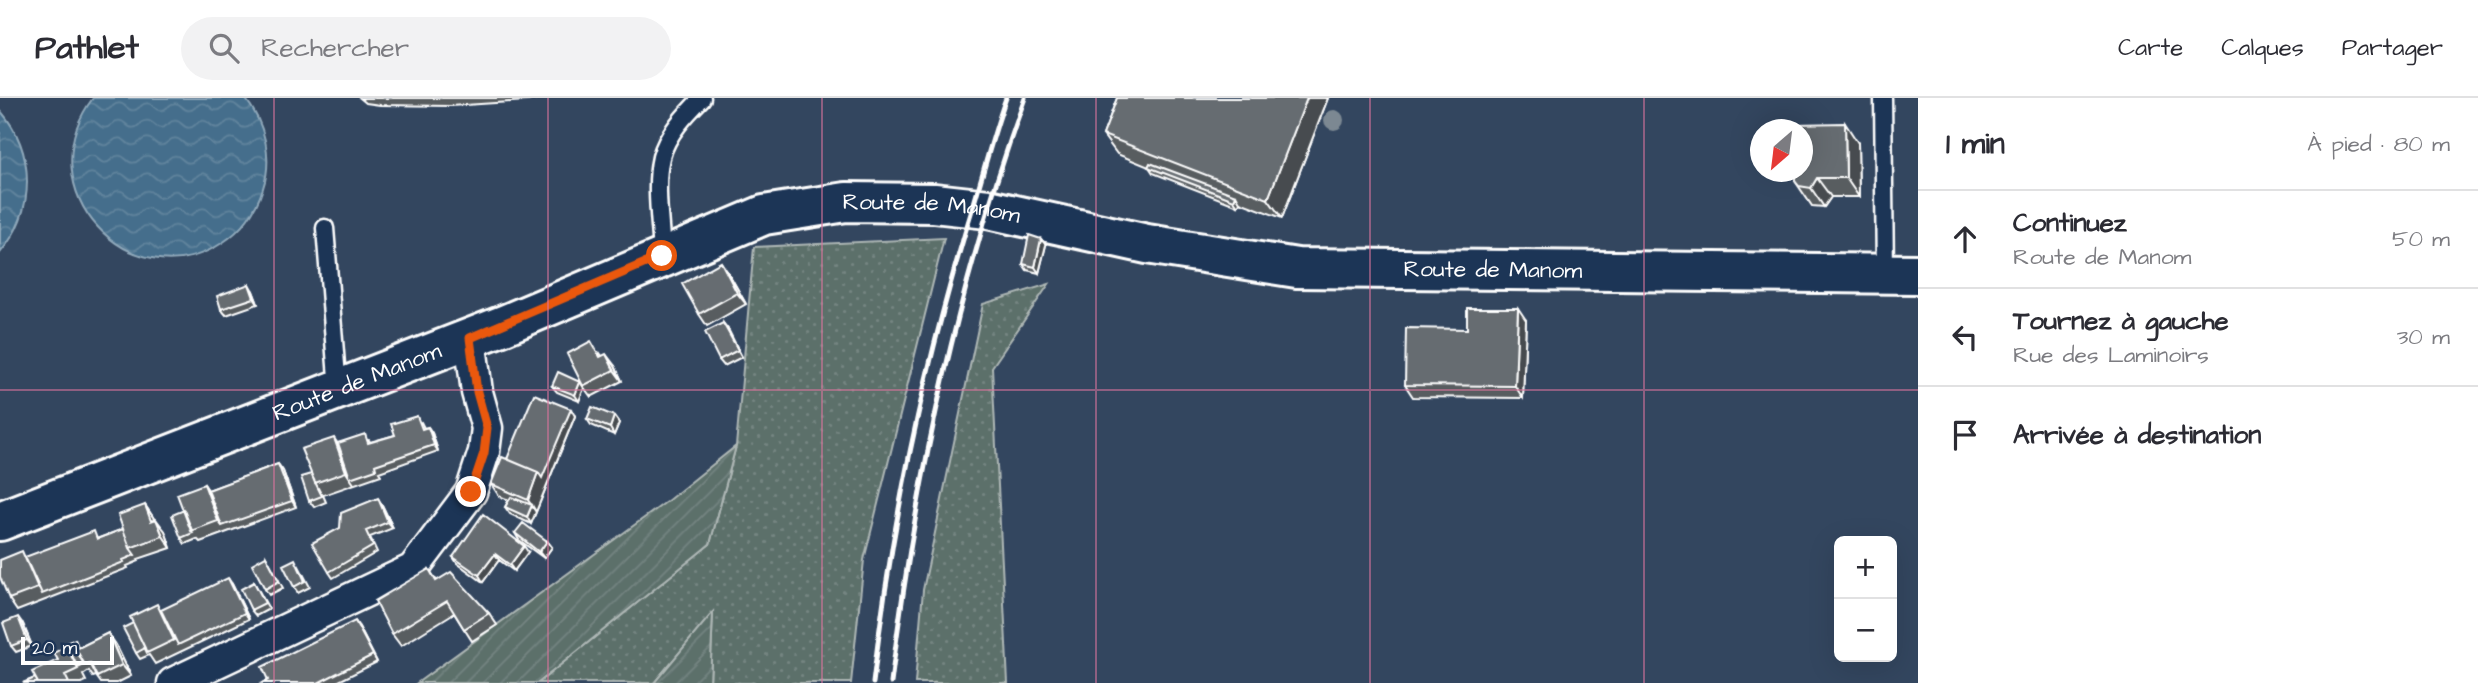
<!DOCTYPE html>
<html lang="fr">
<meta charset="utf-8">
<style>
:root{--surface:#fff;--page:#f2f2f3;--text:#2b2b33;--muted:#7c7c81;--line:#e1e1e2}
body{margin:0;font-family:"Architects Daughter",sans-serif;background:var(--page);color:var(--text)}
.controls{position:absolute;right:21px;bottom:21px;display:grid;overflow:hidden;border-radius:10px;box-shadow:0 7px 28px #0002}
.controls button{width:63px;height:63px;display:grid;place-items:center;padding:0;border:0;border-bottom:2px solid var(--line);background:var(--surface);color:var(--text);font:35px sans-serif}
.compass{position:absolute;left:1750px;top:21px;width:63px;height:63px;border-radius:50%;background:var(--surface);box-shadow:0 7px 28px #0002;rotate:208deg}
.scale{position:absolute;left:21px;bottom:18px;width:93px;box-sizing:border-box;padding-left:7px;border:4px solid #fff;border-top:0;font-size:19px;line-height:24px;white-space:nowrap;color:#fff;-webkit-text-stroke:5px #1d3557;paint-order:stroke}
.stop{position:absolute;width:21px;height:21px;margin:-16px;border:5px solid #ea580c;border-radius:50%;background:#fff}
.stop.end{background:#ea580c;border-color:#fff;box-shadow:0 2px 7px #0008}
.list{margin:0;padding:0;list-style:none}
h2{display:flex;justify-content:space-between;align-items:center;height:91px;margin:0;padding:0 28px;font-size:30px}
h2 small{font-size:23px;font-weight:400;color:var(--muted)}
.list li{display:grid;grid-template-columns:46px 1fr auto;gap:21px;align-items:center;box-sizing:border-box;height:98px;padding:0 28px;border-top:2px solid var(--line)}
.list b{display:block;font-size:26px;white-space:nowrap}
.list p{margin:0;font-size:23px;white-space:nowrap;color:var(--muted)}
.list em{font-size:23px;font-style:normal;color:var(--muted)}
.icon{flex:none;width:38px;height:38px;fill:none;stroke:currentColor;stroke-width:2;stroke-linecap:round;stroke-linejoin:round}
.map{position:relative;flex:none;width:1918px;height:585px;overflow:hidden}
header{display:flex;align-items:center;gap:42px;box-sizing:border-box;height:98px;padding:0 35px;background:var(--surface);border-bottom:2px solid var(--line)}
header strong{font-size:33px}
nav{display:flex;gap:38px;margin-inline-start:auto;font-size:24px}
.search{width:490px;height:63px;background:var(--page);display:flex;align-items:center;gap:18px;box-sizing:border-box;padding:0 24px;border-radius:38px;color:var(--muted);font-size:26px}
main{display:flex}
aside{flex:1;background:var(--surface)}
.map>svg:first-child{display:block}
.grass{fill:url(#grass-dots);stroke:#aeb7b5;stroke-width:2}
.garden{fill:url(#garden-furrows);stroke:#aeb7b5;stroke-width:2}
.water{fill:url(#water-waves);stroke:#8fa8ba;stroke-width:2}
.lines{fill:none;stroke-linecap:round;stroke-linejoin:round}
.lane-casing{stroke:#fff;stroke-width:21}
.street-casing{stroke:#fff;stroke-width:35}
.secondary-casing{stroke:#fff;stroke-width:44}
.lane{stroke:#1d3557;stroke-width:16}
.street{stroke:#1d3557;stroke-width:30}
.secondary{stroke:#1d3557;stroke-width:38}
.rail{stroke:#fff;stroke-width:5}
.tree{fill:#7b8892}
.wall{fill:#585d61;stroke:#fff;stroke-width:2}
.shaded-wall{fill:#474c4f;stroke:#fff;stroke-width:2}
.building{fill:#666c71;stroke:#fff;stroke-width:2}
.route{stroke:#ea580c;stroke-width:9}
.grid{fill:none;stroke:#da749d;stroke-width:2;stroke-opacity:0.55}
.labels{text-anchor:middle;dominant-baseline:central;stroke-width:6;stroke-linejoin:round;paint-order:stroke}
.street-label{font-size:23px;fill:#fff;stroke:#1d3557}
</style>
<header>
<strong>Pathlet</strong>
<div class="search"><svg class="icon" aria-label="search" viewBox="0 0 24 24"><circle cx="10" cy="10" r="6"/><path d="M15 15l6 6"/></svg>Rechercher</div>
<nav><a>Carte</a><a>Calques</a><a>Partager</a></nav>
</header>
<main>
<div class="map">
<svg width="1918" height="585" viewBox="0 0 1918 585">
<defs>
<pattern id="grass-dots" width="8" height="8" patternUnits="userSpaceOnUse" patternTransform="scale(1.75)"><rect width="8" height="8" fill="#5c6f6b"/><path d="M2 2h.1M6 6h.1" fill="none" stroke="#748581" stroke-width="1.8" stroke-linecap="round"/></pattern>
<pattern id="garden-furrows" width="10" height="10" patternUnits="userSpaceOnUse" patternTransform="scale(1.75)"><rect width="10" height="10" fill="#5c6f6b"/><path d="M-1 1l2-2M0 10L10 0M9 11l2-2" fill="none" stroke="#748581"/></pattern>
<pattern id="water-waves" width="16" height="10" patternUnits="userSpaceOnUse" patternTransform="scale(1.75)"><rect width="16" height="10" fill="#456e8c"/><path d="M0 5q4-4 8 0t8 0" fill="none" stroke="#61849d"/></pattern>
</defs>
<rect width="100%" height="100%" fill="#33465f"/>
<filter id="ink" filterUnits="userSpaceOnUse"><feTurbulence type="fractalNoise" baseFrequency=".0143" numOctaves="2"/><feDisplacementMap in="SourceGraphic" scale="14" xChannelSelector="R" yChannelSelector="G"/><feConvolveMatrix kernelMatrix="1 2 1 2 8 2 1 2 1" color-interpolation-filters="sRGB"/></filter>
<g filter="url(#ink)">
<path class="grass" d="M944,140L864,462L851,585H710L713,515L654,585H538L710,446L736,348L754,149Z
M1049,186L992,269L1008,585H915L923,492L983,206Z"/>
<path class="garden" d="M736,348L710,446L538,585H417L666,404Z
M713,514L710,585H654Z"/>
<path class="water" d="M93,0H245C265,25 273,60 263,90C256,113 242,132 222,145C130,205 25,90 93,0Z
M0,12C36,54 36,113 0,155Z"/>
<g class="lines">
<g class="lane-casing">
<path id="lane" d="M1883,0L1885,175
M325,130L338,292
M662,158C661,127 654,89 661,59C667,36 686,16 702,0"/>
</g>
<g class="street-casing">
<path id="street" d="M173,585L413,471L471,394L484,354L487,330L477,294L470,240"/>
</g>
<g class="secondary-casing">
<g id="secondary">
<path id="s1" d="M0,423L504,227L764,117L846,104L934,105L988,111L1147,146L1297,170L1918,176"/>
</g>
</g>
<use href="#lane" class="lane"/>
<use href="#street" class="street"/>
<use href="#secondary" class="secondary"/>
<path class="rail" d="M873,585C892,421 926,259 975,102C985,68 994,33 1006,0
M891,585C915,387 957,188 1025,0"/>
</g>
<circle class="tree" cx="1334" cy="22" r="10"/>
<path class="wall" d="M360,0H541L527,3L450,8L380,7L366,5Z
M1117,0H1328L1282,120L1240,104L1238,108L1153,75L1149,69L1117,56L1103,37Z
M1858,45L1859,99H1831L1824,109L1812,108L1795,83Z
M1041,141L1046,147L1039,175L1027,172L1023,166Z
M729,176L746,206L707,228L699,216Z
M253,193L258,206L226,217L221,211Z
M1526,222L1523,300L1413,299L1405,287L1467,231Z
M723,225L742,259L724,268L719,262Z
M600,255L602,258L615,268L622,283L591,299L583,288Z
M580,284L584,290L579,303L557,294L552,288Z
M575,318L531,426L510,416L505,409L509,402L499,398L491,386L507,361Z
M614,318L619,325L614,337L591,327L587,321Z
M421,324L424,330L428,329L432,335L438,353L379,374L381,377L323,397L326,404L314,409L309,403L311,376L338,345L369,342L370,344L395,337Z
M278,366L283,373L296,409L200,444L197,441L185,446L181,440L184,412L204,386L208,392Z
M145,407L155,422L165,433L171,450L138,461L139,463L127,468L128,470L17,513L9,501L25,459L99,440L123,431Z
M382,407L393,430L370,439L377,454L333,480L329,474Z
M515,435L547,443L552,449L544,460L519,442Z
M528,454L514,473L499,462L483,484L457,465L453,459Z
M266,458L283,490L269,497L265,491Z
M299,468L310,489L298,495L294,489Z
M429,471L437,483L489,515L497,527L472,543L454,515L401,548L392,536Z
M254,484L269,511L256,518L251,512Z
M232,486L249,521L155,566L149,557L140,561L136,555Z
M23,526L32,548L16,554L11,548Z
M359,529L377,564L335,585H262Z
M108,535L116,547L131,578L117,585H101L96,578L93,579L89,573L83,577L86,583L82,585H23L35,580L58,562L66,548L71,555L80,549Z"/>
<path class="shaded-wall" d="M1307,0H1328L1282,120L1268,101Z
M1845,25L1858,45L1859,99L1846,80Z
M1817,80L1831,99L1824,109L1811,90Z
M1236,97L1240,104L1238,108L1234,102Z
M1041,141L1046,147L1039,175L1035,169Z
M721,164L729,176L746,206L737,195Z
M249,186L253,193L258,206L254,200Z
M1518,210L1526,222L1523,300L1515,288Z
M723,225L728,231L742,259L738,252Z
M606,256L615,268L622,283L614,272Z
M580,284L584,290L579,303L575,297Z
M571,311L575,318L536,414L528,402L538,374Z
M614,318L619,325L614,337L610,330Z
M428,329L432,335L438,353L434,347Z
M334,340L342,352L350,380L354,386L346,374Z
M278,366L283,373L296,409L292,403Z
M204,386L212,398L222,428L218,423Z
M378,400L382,407L393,430L388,424Z
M145,407L153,419L160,435L151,423Z
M532,407L536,414L531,426L527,419Z
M156,421L165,433L171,450L163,438Z
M547,443L552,449L544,460L539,454Z
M524,448L528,454L514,473L510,467Z
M495,456L499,462L483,484L479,477Z
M228,480L232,486L249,521L245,515Z
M18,519L23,526L32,548L27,542Z
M355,523L359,529L377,564L373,557Z
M108,535L116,547L131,578L122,567Z"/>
<path class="building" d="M1117,0H1307L1268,101L1103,37Z
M1845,25L1846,80H1817L1811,90L1799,88L1795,83V74H1802V32H1795V26Z
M1150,65L1236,97L1234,102L1148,69Z
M1029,137L1041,141L1035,169L1023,166Z
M721,164L737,195L699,216L682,186Z
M249,186L254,200L221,211L217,198Z
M1467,210H1518L1515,288L1405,287L1406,230L1467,231Z
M723,225L738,252L719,262L705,234Z
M591,243L600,259L606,256L614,272L583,288L567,256Z
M558,274L580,284L575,297L552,288Z
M534,296L571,311L542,380L538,374L507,361Z
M592,309L614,318L610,330L587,321Z
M417,318L422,331L428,329L434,347L375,367L376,371L350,380L338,345L365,336L368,345L395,337L391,326Z
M334,340L346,374L315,385L301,351Z
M502,359L538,374L528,402L491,386Z
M278,366L292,403L222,428L208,392Z
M311,376L322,398L309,403L301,379Z
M204,386L218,423L191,433L177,396Z
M511,399L532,407L527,419L505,409Z
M378,400L388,424L366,433L373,448L329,474L312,445L340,430L341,415Z
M145,407L151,423L156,421L163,438L130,450L118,417Z
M184,412L193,435L181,440L172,417Z
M483,416L524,448L510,467L495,456L479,477L453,459Z
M523,425L547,443L539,454L515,435Z
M123,431L130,450L135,457L123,462L124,464L42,496L25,459L94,433L97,441Z
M22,453L38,490L9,501L0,479V462Z
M266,458L279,483L265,491L252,466Z
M295,461L305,483L294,489L283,467Z
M429,471L436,483L451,474L489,515L464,531L447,503L392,536L375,503Z
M228,480L245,515L178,547L161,512Z
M254,484L265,505L251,512L241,491Z
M157,506L174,542L147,555L130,519Z
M18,519L27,542L11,548L3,525Z
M355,523L373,557L318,585H262L268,582L262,569Z
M133,525L145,550L136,555L123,530Z
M108,535L122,567L97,579L90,565L85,567L76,551Z
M75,541L78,549L76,551L84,567L78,570L66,545Z
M66,548L78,571L65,577L69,585H38L32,574L58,562L54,555Z
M35,580L38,585H23Z"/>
</g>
<g class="lines" filter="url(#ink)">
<path class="route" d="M471,394L484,355L487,330L477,294L470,240L662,158"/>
</g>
<path class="grid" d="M274,0V585M548,0V585M822,0V585M1096,0V585M1370,0V585M1644,0V585M0,292H1918"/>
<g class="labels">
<g class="street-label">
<text stroke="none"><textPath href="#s1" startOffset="992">Route de Manom</textPath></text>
<text stroke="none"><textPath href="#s1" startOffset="1559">Route de Manom</textPath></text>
<text stroke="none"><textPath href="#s1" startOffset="383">Route de Manom</textPath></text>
</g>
</g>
</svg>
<div class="controls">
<button>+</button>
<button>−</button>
</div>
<svg class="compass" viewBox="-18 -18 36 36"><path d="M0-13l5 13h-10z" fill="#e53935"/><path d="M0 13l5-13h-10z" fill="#7c7c81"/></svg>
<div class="scale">20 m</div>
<div class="stop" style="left:662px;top:158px"></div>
<div class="stop end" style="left:471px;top:394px"></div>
</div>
<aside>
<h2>1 min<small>À pied · 80 m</small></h2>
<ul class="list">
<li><svg class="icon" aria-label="ahead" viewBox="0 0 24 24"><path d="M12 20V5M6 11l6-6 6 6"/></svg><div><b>Continuez</b><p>Route de Manom</p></div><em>50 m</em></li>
<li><svg class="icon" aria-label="left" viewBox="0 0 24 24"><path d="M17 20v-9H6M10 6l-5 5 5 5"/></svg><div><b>Tournez à gauche</b><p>Rue des Laminoirs</p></div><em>30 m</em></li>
<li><svg class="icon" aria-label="arrive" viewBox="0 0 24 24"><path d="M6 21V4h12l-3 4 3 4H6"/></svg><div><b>Arrivée à destination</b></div></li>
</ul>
</aside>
</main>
